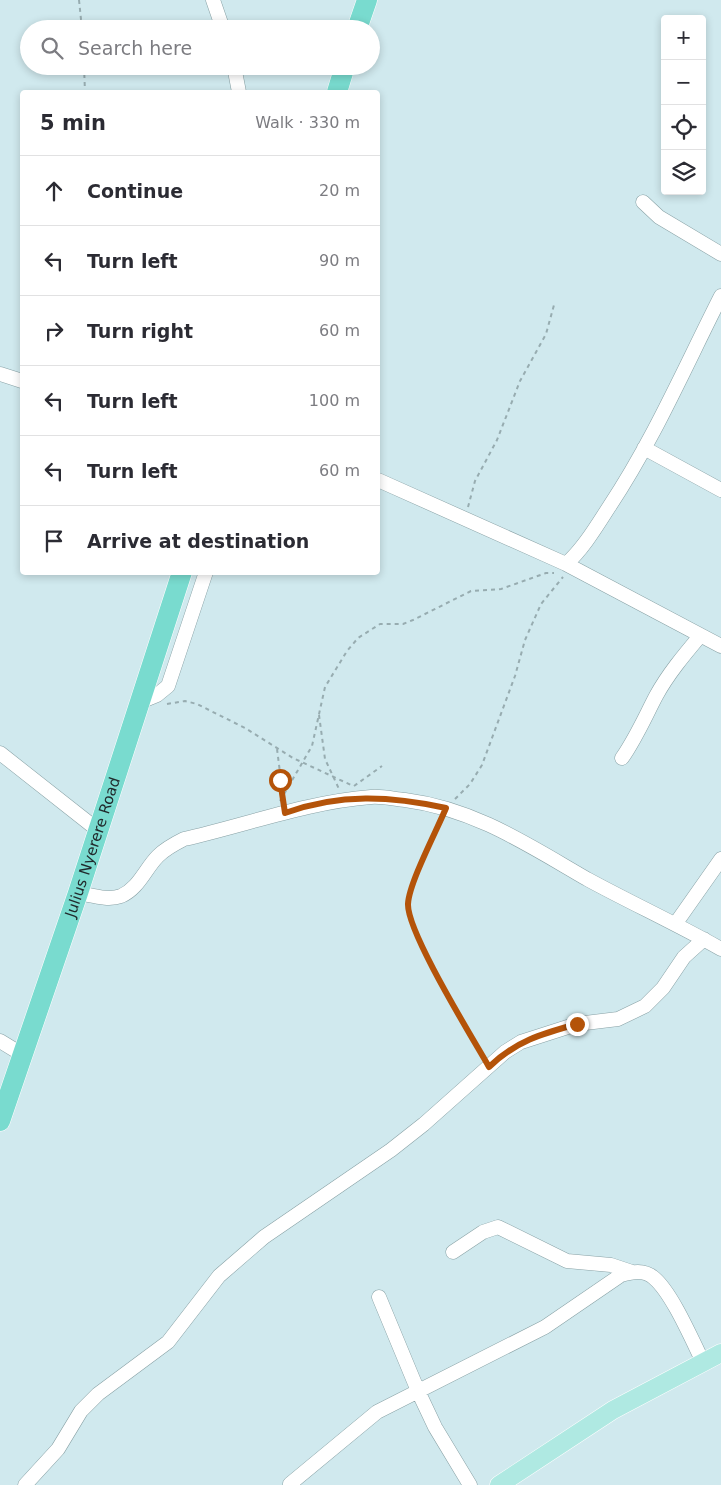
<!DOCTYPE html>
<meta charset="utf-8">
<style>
:root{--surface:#fff;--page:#f7f7f7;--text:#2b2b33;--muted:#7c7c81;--line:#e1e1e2}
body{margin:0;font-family:"DejaVu Sans",sans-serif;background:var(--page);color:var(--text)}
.controls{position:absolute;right:15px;top:15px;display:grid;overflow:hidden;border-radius:5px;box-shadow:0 2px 8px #0003}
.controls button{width:45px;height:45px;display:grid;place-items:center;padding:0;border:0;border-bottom:1px solid var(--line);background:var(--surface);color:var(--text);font:25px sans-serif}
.stop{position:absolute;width:15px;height:15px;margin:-11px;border:4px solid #b45309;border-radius:50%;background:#fff}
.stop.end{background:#b45309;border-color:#fff;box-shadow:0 1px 5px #0008}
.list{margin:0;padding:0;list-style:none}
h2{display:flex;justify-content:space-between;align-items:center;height:65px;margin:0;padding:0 20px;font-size:21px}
h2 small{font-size:16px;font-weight:400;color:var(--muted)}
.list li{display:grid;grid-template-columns:32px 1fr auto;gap:15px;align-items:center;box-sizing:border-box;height:70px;padding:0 20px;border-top:1px solid var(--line)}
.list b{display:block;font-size:19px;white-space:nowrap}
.list em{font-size:16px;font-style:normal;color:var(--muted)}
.icon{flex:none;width:28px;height:28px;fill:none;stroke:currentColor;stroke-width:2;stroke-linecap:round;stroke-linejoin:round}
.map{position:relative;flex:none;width:721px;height:1485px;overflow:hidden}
.search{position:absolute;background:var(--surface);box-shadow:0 2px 8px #0003;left:20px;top:20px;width:360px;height:55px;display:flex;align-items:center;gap:12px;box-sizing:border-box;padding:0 18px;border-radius:28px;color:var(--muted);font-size:19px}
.panel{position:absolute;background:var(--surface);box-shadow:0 2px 8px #0003;left:20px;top:90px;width:360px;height:485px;border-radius:5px}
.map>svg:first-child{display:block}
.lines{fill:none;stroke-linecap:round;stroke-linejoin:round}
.minor-casing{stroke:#88a1a5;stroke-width:15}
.major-casing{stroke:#fff;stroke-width:19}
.highway-casing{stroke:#fff;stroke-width:21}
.path{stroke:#97acb0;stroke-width:2;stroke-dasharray:4 4;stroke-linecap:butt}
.minor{stroke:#fff;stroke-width:14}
.major{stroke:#afe9e2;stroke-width:18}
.highway{stroke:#79dbcf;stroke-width:20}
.route{stroke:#b45309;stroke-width:6}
.labels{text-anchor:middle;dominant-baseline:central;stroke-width:4;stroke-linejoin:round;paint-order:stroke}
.street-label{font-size:15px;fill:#212b2d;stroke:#d0e9ee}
</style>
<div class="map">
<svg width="721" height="1485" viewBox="0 0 721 1485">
<rect width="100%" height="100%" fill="#d0e9ee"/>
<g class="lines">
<g class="minor-casing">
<path id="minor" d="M213,0L223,29
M234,66L239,92
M643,202L659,217L721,254
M0,374L22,381
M644,448L721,490
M378,480L566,564C583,549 596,527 609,507C653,441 685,367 721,296
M566,564L721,646
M140,702L157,695L168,686L206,572
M0,753L99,831
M622,758C636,738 645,717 656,696C668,674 684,655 700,636
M78,893C91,895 108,901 121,896C139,888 145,869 158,856C165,849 174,844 184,839C246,825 307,802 371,797C382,796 394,799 405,800C475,809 528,845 587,879C631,903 677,924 721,949
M676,923L721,859
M0,1041L23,1055
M453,1252L483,1232L498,1227L567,1261L611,1265L632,1272
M379,1297L418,1391L435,1427L470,1485
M290,1484L377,1412L545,1327L621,1275C632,1272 644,1269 654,1278C672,1293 692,1340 703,1362
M25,1485L58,1449L81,1411L98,1394L168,1342L219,1276L264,1237L391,1150L424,1124L505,1052L521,1042L577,1024L618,1019L645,1006L663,988L684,957L704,939"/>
</g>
<g class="major-casing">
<path id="major" d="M499,1485L613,1410L721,1353"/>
</g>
<g class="highway-casing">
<g id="highway">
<path d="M357,29L367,0"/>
<path d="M337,92L345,66"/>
<path id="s1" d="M0,1121L78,893L182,572"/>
</g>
</g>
<path class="path" d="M79,0L82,29
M84,66L85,92
M468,507L475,481L497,440L520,381L546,334L554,305
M167,704L185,701L197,704L245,728L293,758L351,785
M319,715L325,759L339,789
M277,749L283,796
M354,786L382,766
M455,799L470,784L482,765L515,676L525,640L541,604L563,577
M280,801L312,746L325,687L347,651L358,638L380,624H403L413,620L471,591L501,589L546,573H554
M441,822C431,842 409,882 408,903C406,931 466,1026 482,1054"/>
<use href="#minor" class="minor"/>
<use href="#major" class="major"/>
<use href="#highway" class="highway"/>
</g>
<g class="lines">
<path class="route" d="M280,780L285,813C340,793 391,796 446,808C437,830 409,883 408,904C407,932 472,1037 489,1067C516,1041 541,1034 577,1024"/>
</g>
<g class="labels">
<g class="street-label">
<text stroke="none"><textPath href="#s1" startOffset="289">Julius Nyerere Road</textPath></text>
</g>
</g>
</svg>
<div class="controls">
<button>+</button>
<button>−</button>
<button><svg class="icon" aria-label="locate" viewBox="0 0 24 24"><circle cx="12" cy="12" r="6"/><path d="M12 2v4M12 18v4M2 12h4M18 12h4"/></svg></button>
<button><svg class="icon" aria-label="layers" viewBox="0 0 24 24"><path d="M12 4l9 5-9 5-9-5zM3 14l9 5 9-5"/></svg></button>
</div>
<div class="stop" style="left:280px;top:780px"></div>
<div class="stop end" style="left:577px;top:1024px"></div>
<div class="search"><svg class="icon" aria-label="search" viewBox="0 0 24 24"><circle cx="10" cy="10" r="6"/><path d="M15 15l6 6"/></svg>Search here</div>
<section class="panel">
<h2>5 min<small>Walk · 330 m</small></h2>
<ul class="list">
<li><svg class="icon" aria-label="ahead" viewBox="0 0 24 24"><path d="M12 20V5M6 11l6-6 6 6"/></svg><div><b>Continue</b></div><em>20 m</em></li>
<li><svg class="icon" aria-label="left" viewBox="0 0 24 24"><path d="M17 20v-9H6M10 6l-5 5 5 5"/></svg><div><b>Turn left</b></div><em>90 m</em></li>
<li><svg class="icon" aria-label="right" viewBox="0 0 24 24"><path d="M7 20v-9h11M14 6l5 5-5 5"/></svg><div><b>Turn right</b></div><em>60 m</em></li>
<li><svg class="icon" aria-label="left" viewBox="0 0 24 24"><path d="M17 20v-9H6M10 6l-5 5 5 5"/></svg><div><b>Turn left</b></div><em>100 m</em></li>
<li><svg class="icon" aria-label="left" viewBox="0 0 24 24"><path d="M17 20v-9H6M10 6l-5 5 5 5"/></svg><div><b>Turn left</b></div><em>60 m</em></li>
<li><svg class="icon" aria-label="arrive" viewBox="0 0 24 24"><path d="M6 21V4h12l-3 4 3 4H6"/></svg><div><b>Arrive at destination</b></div></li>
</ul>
</section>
</div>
